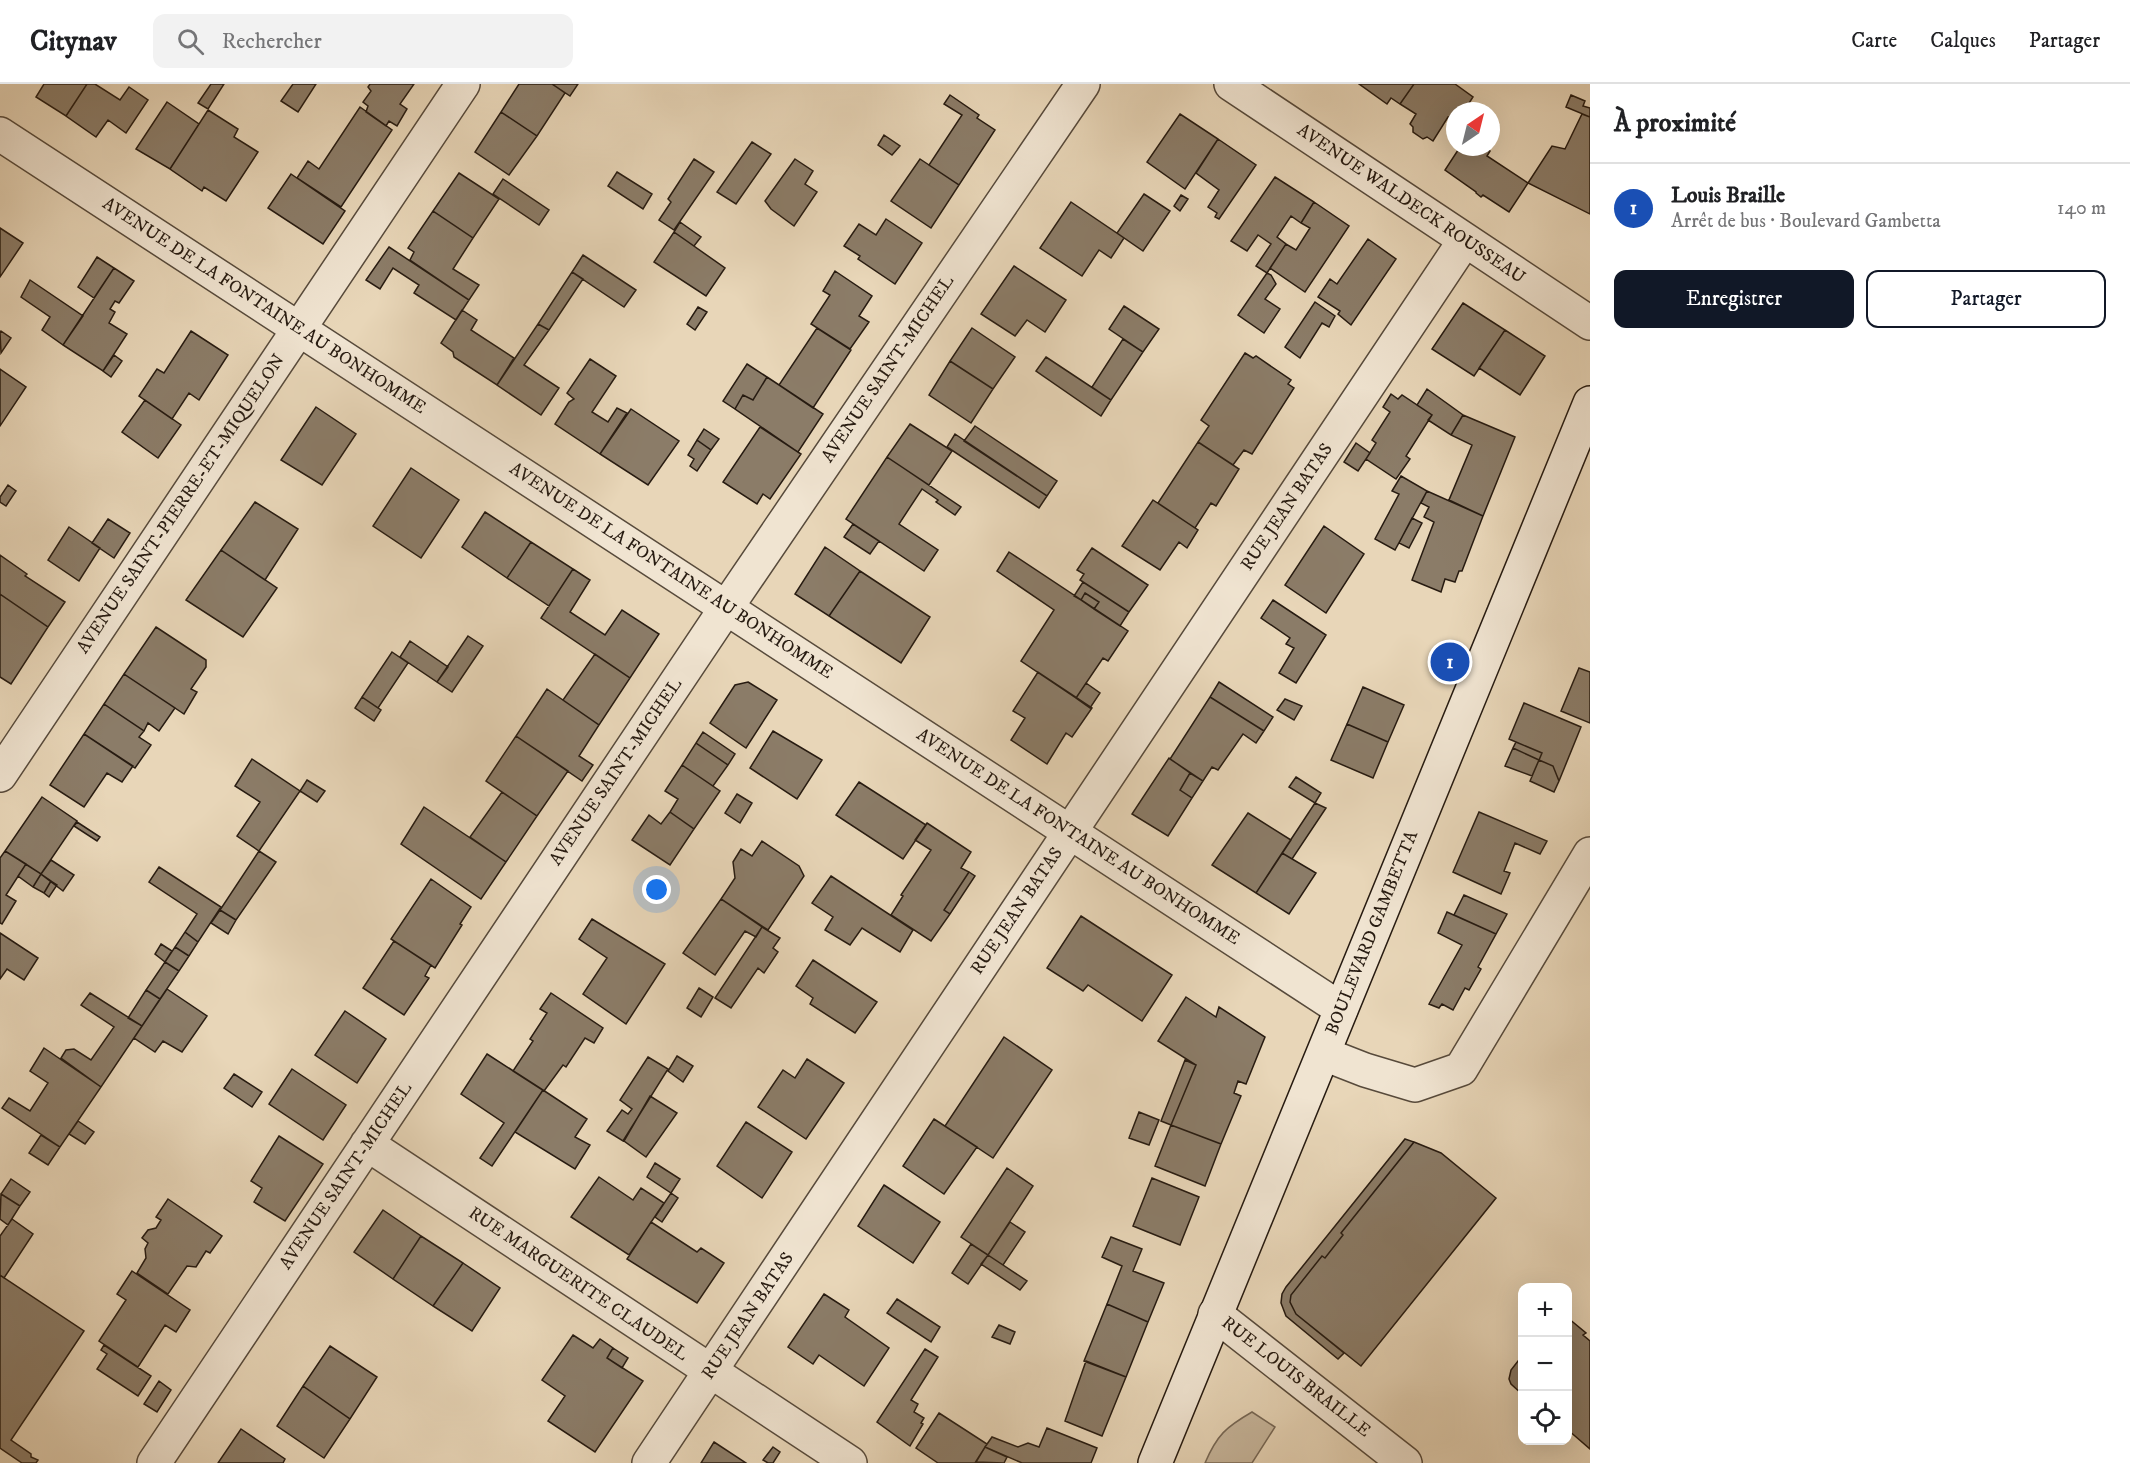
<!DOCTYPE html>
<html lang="fr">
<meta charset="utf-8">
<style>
:root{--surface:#fff;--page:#f2f2f2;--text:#202124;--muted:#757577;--line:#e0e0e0;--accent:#111827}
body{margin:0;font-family:"IM FELL DW Pica",serif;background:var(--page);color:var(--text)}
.controls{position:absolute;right:18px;bottom:18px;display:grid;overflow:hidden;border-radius:12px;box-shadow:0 6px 24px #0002}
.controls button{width:54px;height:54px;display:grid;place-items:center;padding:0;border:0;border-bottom:2px solid var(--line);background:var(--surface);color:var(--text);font:30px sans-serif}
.compass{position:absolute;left:1446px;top:18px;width:54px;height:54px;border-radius:50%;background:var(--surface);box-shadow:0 6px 24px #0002;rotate:35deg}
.you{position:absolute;left:657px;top:806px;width:21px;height:21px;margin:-15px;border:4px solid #fff;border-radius:50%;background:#1a73e8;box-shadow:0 0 0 9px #1a73e833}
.badge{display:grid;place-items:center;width:39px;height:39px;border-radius:50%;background:var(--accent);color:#fff;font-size:20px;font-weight:700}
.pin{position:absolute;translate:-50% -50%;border:3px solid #fff;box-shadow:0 2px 6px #0006}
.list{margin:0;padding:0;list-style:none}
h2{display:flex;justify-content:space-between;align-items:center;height:78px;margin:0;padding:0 24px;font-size:26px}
h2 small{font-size:20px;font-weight:400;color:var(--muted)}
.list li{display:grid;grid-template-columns:39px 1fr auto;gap:18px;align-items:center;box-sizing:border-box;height:90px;padding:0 24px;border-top:2px solid var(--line)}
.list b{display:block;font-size:22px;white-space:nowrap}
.list p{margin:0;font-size:20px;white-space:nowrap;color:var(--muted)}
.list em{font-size:20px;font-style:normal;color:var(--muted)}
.actions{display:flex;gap:12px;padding:18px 24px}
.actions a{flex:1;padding:14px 0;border:2px solid var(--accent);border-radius:12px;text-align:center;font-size:21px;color:var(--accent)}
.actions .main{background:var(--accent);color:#fff}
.icon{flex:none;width:33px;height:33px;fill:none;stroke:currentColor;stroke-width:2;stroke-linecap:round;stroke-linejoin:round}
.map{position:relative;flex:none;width:1590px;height:1379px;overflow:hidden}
header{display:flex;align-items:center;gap:36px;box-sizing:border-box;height:84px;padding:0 30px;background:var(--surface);border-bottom:2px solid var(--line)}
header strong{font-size:28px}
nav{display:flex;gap:33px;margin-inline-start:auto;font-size:21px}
.search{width:420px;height:54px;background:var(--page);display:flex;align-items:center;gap:15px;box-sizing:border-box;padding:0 21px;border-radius:12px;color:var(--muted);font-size:22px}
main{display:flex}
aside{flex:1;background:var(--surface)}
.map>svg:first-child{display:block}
.green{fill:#c7b69c;stroke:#776856;stroke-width:1.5}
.building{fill:#8b7c68;stroke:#271b11;stroke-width:1.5}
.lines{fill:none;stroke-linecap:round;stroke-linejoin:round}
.minor-casing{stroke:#574a3b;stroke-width:36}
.secondary-casing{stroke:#271b11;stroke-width:36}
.minor{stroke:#f0e4d1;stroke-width:33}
.secondary{stroke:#f0e4d1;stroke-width:33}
.labels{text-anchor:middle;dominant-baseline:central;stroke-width:5;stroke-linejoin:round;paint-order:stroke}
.street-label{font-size:18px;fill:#271b11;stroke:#f0e4d1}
</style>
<header>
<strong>Citynav</strong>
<div class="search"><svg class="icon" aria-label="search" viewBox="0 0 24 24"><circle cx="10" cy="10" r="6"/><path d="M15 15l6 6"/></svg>Rechercher</div>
<nav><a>Carte</a><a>Calques</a><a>Partager</a></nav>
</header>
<main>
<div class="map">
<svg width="1590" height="1379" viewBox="0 0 1590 1379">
<rect width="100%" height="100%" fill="#e8d6b8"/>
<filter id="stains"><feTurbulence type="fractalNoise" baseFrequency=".00333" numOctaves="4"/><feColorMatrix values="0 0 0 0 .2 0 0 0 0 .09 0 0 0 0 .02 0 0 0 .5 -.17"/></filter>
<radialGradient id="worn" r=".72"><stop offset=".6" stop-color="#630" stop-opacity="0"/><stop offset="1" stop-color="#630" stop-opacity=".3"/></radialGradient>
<path class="green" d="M1252,1328L1275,1343L1252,1379H1205C1217,1351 1226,1343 1252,1328Z"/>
<path class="building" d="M44,0H87L66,32L36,13Z
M87,0H95L120,16L129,3L148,16L126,49L108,36L96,53L66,32Z
M211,0H224L208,25L198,19Z
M293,0H316L298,28L281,17Z
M370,0H414L400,20L407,25L397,42L389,37L386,42L366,28L368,22L363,18L371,7L368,3Z
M519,0H552L565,9L537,52L501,28Z
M552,0H578L570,12Z
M1359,0H1414L1400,20L1391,14L1387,20Z
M1414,0H1455L1473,13L1464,27H1455V33H1448L1433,57L1427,53L1423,55L1413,48V43L1410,40L1416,30L1400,20Z
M950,11L979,31L977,34L995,46L959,101L929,81L962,31L944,20Z
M1571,11L1585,17L1583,22L1590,24V33L1566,23Z
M167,18L199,40L170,85L136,65Z
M360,23L392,46L341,123L297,94L308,77L319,85Z
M208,26L238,45L234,53L258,68L226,117L204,103L202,107L170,85Z
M501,28L537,52L509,91L475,68Z
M1180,30L1218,55L1185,105L1147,78Z
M1582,30L1590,33V130L1528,99L1552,62L1565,65Z
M884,51L900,62L892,71L878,61Z
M1218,55L1256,81L1219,135L1215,133L1217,129L1208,123L1219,106L1196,89Z
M752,58L771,70L736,120L717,108Z
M1460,63H1474L1482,68L1484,64L1490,67L1487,72L1528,99L1509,128L1483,111L1481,113L1476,109V108L1445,86Z
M694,75L714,88L674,146L659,136L671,118L668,115Z
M795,75L813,87L805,100L817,108L794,142L771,125L765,117Z
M920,75L959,101L931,144L891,117Z
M617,88L652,110L643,125L608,102Z
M459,89L499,115L473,154L433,127Z
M291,90L345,127L323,160L268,124Z
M1275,93L1314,118L1301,139L1291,132L1277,153L1286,160L1267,189L1256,182L1271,160L1258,151L1247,167L1231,157Z
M503,95L549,126L539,141L493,110Z
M1144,110L1170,127L1143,167L1117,149Z
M1181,111L1188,115L1180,127L1174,122Z
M1071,118L1124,154L1111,174L1099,166L1082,192L1040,164Z
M1314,118L1349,142L1305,208L1270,184L1286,160L1296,166L1310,144L1301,139Z
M433,127L473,154L453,185L479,201L469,216L410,176L414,168L408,164Z
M886,135L922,159L895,200L858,175L860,172L844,162L859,140L876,151Z
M680,138L701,153L694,162L674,148Z
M0,144L23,159L0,193Z
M674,148L725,184L706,212L654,178Z
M1368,155L1396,175L1351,241L1338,230L1340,227L1318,213L1330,195L1337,200Z
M389,163L469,216L456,236L414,209L419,201L393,184L380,205L366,196Z
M583,171L636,206L624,223L572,188Z
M97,173L114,184L94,214L78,203Z
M1014,182L1066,216L1045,248L1027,236L1015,252L981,230Z
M114,184L134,197L119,219L115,217L110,225L115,228L109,239L127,250L103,287L63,261Z
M835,187L872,212L859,232L869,238L850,265L811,240L830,211L823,207Z
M572,188L583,195L549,246L538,240Z
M1267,189L1271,191L1276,200L1265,215L1280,225L1264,249L1238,231Z
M30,196L83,232L63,261L42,246L50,233L21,213Z
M1315,218L1335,232L1329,243L1322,239L1300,274L1285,263Z
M1463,219L1505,246L1474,292L1432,265Z
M1124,222L1159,245L1143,268L1109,245Z
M698,223L707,228L695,246L687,240Z
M462,226L477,236L471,246L514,274L497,301L454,273L453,268L441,259Z
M538,240L549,246L524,281L559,304L541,331L497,301Z
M817,244L851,266L813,324L779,301Z
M972,244L1015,273L993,305L950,277Z
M1505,246L1545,272L1520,311L1479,284Z
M1,247L11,254L1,269L0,249Z
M191,247L228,271L199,316L189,309L172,335L139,312L157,285L164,289Z
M1123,255L1143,268L1111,316L1092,303Z
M1245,269L1253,274L1256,272L1291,296L1288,300L1294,304L1252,370L1244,366L1233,381L1198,358L1209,342L1201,336Z
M114,271L122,277L111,293L103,287Z
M1046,273L1111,316L1101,332L1036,287Z
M590,275L616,292L592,328L608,338L617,324L627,329L600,370L555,340L569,318L574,315L567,309Z
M950,277L993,305L971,339L929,311Z
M747,280L767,293L753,316L743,311L735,325L723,317Z
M0,285L26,303L0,342Z
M767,293L823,330L798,368L735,325L743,311L753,316Z
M1427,305L1463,331L1451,351L1428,336L1432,331L1417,321Z
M1391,310L1398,315L1402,311L1432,331L1406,372L1410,375L1396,395L1366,375L1376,359L1372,356L1390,328L1383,323Z
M145,316L181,341L158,374L122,348Z
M316,323L356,350L322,401L281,376Z
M631,325L679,357L648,401L600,370Z
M1463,331L1515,353L1483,432L1449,416L1472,361L1451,351Z
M910,340L952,367L929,401L887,373Z
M975,342L1057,397L1047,412L964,357Z
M760,343L801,370L770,415L763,410L757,420L723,398Z
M704,345L719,355L711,366L697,356Z
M955,350L1047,412L1039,424L947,363Z
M697,356L711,366L697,387L690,382L694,375L688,371Z
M1198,358L1239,385L1216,422L1211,419L1195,444L1158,419Z
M1356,359L1370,369L1358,387L1344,378Z
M887,373L961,423L955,431L936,418L938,416L922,405L899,440L938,466L924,487L846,435Z
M411,384L459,416L421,474L373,442Z
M1401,392L1427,407L1395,466L1375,455L1399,410L1392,407Z
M8,401L16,407L6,422L0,418V413Z
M1427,407L1483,432L1462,487H1459L1455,498L1445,495L1441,508L1412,496L1434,438L1424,433L1429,423L1421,419Z
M1153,416L1198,446L1187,464L1179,458L1160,486L1122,462Z
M255,418L298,445L265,496L221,466Z
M485,428L531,458L507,494L462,463Z
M1412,434L1422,439L1409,464L1399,459Z
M108,435L130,449L114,474L92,459Z
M853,440L879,457L870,470L844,453Z
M1324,442L1364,470L1326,529L1285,501Z
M69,443L100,464L79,497L48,476Z
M531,458L573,485L549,522L507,494Z
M825,463L860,487L829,532L795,510Z
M1092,464L1148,501L1129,528L1080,496L1084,490L1077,486Z
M221,466L277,504L243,553L186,516Z
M1009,468L1128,547L1108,577L1103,574L1076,614L1021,577L1054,526L997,487Z
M0,471L27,490L25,492L65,518L48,543L0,510Z
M573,485L590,496L570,528L605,551L622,526L659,550L630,594L541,534Z
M860,487L930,533L901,579L829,532Z
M1083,498L1129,528L1120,542L1094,525L1099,518L1085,509L1081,516L1074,512Z
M1085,509L1099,518L1094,525L1081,516Z
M0,510L48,543L11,600L0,593Z
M1273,516L1326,551L1296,599L1279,589L1294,564L1286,560L1290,554L1261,534Z
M156,543L206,576V583L191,605L197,608L184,630L124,590Z
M468,552L483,562L452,608L437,598Z
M410,557L448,583L437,598L400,573Z
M392,568L408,579L378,624L362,613Z
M595,570L630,594L599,641L563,616Z
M1579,584L1590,588V639L1561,627Z
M1038,588L1092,624L1072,653L1066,649L1047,680L1011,656L1025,634L1013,627Z
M124,590L175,624L159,647L148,639L144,647L104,620Z
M748,598L777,616L746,664L710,639L735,601Z
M1219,598L1273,633L1264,647L1210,613Z
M1086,599L1100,609L1090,624L1076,614Z
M1363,603L1404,621L1388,658L1347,640Z
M547,605L599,641L579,672L593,681L582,697L516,652Z
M362,613L381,626L374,637L355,624Z
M1210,613L1264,647L1256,659L1243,650L1218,686L1212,683L1203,697L1170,675Z
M1285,615L1302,622L1294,636L1277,626Z
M1524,619L1581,643L1559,697L1553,682L1539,676L1542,669L1509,655Z
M104,620L144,647L139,653L151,661L135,684L84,650Z
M1347,640L1388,658L1373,694L1331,676Z
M773,647L822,676L797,715L750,684Z
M703,648L735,670L728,681L696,659Z
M84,650L133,682L122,698L107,689L84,723L50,701Z
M516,652L568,687L537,732L486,697Z
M1516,658L1542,669L1539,676L1513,664Z
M696,659L728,681L713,702L682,681Z
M1513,664L1539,676L1532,692L1505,682Z
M1169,674L1190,689L1180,706L1192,714L1168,752L1132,730Z
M252,675L300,707L259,767L237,752L260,718L235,702Z
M1539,676L1553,682L1559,697L1554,708L1530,697Z
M682,681L720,707L694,745L670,728L678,715L665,707Z
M1190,689L1203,697L1192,714L1180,706Z
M1296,693L1321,709L1315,719L1289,703Z
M307,696L325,707L317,718L300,707Z
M859,698L926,741L903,775L836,731Z
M502,708L537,732L506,778L470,753Z
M737,710L752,719L740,739L725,729Z
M42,713L77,737L41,790L5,767Z
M1315,719L1326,724L1292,775L1282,769Z
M424,723L506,778L481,815L401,760Z
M670,728L694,745L670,781L632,756L649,731L661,740Z
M1479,728L1547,757L1540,770L1515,759L1504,787L1510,789L1501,810L1453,788Z
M1248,729L1291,756L1256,809L1212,781Z
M77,738L100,753L97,757L74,742Z
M927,739L971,768L961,784L969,788L944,826L950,830L931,857L891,831L903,812L901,811L931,766L915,756Z
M762,757L799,782L804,792L768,846L721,815L735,794L733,778L741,765L752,772Z
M5,767L26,780L6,811L16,817L2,840L0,839V774Z
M259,767L276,778L236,836L220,826Z
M1282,769L1316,789L1289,830L1256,809Z
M51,776L74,791L63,807L41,790Z
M26,780L41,790L33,803L18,792Z
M159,783L221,823L198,858L185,848L197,830L149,798Z
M969,788L975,792L950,830L944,826Z
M41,790L51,797L44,809L33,803Z
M831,792L913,846L900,868L862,844L850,861L825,846L833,833L812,819Z
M431,795L471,823L460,840L462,841L435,884L391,855Z
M51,797L57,801L49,813L44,809Z
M1464,811L1507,830L1496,850L1454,831Z
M721,815L762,843L756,853L745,847L715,891L683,869Z
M220,826L236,836L228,850L211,839Z
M1447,828L1496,850L1478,883L1481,885L1469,906L1465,904L1453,926L1442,920L1439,924L1429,920L1462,861L1438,849Z
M1081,832L1172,891L1142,937L1088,901L1083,907L1047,884Z
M592,835L665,880L626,940L583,910L607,874L579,855Z
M762,843L780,854L773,864L778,868L764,889L758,884L731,924L715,914Z
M185,848L198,858L189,872L175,863Z
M0,849L38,874L24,896L7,885L0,895Z
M394,857L431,881L425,892L429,894L404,931L363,904Z
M161,860L172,867L165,878L155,870Z
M175,863L189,872L179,887L165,878Z
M813,876L877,918L855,949L810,920L813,914L796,902Z
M165,878L179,887L160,915L146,906Z
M699,904L713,913L701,933L687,924Z
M167,905L207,932L182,968L163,957L155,968L134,954Z
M146,906L160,915L142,942L128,934Z
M90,909L142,942L101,1003L61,974L66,966L74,965L91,976L114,943L81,921Z
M551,909L603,944L594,959L585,954L566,983L563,981L544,1007L513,987L533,957L530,955L547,929L540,925Z
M1186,913L1216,933L1219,923L1265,953L1246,1000L1238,997L1234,1009L1241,1012L1221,1060L1171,1041L1196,981L1158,957Z
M345,927L386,955L357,999L315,971Z
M1004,953L1052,986L993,1074L945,1042Z
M44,964L101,1003L60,1063L2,1024L9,1014L30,1027L48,999L30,987Z
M487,970L543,1006L492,1082L480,1074L504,1039L461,1010Z
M677,972L693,982L683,998L668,987Z
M648,973L668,985L623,1057L607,1047L622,1026L628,1030L632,1025L620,1016Z
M807,975L844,999L806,1055L758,1023L783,986L795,994Z
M1185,976L1196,981L1171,1041L1161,1037Z
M292,985L346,1021L323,1056L269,1020Z
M234,990L262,1008L252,1023L224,1004Z
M543,1006L587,1035L575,1053L590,1061L575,1085L515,1048Z
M650,1012L677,1029L646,1073L624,1057Z
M1139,1028L1159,1036L1149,1061L1129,1054Z
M934,1035L977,1063L944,1110L903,1082Z
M78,1037L94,1048L85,1060L69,1050Z
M746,1038L792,1068L762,1114L717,1082Z
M1171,1041L1221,1060L1205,1102L1155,1082Z
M41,1051L60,1063L48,1081L29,1069Z
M279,1052L323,1080L285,1137L254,1118L262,1104L251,1097Z
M1405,1055L1414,1058L1341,1149L1343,1151L1325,1174L1322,1172L1291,1211L1290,1218L1296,1230L1344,1269L1338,1275L1286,1232L1281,1219L1282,1210L1286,1203Z
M1414,1058L1441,1069L1496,1114L1361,1282L1296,1230L1290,1218L1291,1211L1322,1172L1325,1174L1343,1151L1341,1149Z
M655,1079L680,1095L671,1109L647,1093Z
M1007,1084L1033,1102L988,1171L961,1153Z
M599,1093L633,1116L641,1104L664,1119L629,1171L571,1133Z
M1152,1094L1199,1113L1180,1161L1133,1142Z
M11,1095L30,1108L20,1122L1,1110Z
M884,1101L940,1138L913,1179L858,1142Z
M671,1109L678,1114L662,1138L655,1133Z
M1,1110L20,1122L8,1141L0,1135Z
M168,1115L222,1152L210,1169L206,1167L196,1183L187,1182L168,1210L137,1189L146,1174L145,1165L148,1159L142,1154L148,1146L156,1144L161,1136L156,1133Z
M383,1126L421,1152L393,1195L354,1168Z
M12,1135L33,1150L4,1194L0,1191V1152Z
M651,1138L697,1168L701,1164L724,1179L697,1219L627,1175Z
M1010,1138L1025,1148L1003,1181L988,1171Z
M421,1152L463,1179L433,1222L393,1195Z
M1111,1153L1142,1165L1133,1187L1164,1199L1148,1238L1107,1220L1122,1182L1102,1173Z
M971,1160L988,1171L968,1200L952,1189Z
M988,1171L1027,1197L1020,1206L981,1180Z
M463,1179L500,1204L472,1247L433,1222Z
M132,1187L190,1226L176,1248L165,1241L138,1283L99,1257L126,1216L117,1210Z
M0,1191L84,1247L11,1356L31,1370V1373L38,1376L36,1379H22L0,1364Z
M824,1210L849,1226L845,1233L889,1264L864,1302L819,1271L813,1280L788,1263Z
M897,1215L940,1243L931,1258L887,1229Z
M1107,1220L1148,1238L1126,1293L1084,1277Z
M1568,1234L1586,1249L1583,1251L1590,1257V1365L1568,1346Z
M999,1241L1015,1248L1010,1260L992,1253Z
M573,1251L593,1264L600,1255L613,1264L607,1274L643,1297L595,1368L548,1337L565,1312L542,1296Z
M104,1261L151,1292L138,1312L97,1285L107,1270L101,1266Z
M330,1262L377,1293L350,1335L303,1302Z
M613,1264L628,1274L622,1284L607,1274Z
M925,1265L938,1273L911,1316L918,1320L914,1328L924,1334L921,1339L923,1340L910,1362L877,1338Z
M1522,1272V1310L1511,1300L1509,1295L1511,1286Z
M1086,1277L1126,1293L1102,1352L1065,1337Z
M159,1297L171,1306L157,1328L144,1320Z
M303,1302L350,1335L324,1374L277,1342Z
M939,1329L987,1360L975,1379H938L916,1364Z
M1047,1344L1097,1364L1091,1379H1022L985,1363L992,1353L1018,1363L1028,1359L1039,1363Z
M241,1345L285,1375L283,1379H218Z
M714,1358L746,1379H701Z
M773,1363L780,1368L773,1379H768L763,1376Z
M985,1363L1007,1373L1004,1379L976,1378Z"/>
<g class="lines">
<g class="minor-casing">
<path id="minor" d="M1231,0L1590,239
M0,50L1341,925
M0,691L463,0
M1324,970L1365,986L1415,1001L1461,985L1590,770
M367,1060L850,1379
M1215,1230L1405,1379
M154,1379L726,524L1083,0
M649,1379L1465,156"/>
</g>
<g class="secondary-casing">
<path id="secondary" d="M1155,1379L1590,319"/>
</g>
<use href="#minor" class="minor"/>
<use href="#secondary" class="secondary"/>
</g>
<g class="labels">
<g class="street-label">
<text transform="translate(1411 120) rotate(34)">AVENUE WALDECK ROUSSEAU</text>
<text transform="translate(264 222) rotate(33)">AVENUE DE LA FONTAINE AU BONHOMME</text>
<text transform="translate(888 285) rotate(-56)">AVENUE SAINT-MICHEL</text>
<text transform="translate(181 420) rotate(-56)">AVENUE SAINT-PIERRE-ET-MIQUELON</text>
<text transform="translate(1287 423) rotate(-56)">RUE JEAN BATAS</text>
<text transform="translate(671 487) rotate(33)">AVENUE DE LA FONTAINE AU BONHOMME</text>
<text transform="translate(616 688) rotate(-56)">AVENUE SAINT-MICHEL</text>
<text transform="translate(1078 753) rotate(33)">AVENUE DE LA FONTAINE AU BONHOMME</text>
<text transform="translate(1017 827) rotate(-56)">RUE JEAN BATAS</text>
<text transform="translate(1372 849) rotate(-68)">BOULEVARD GAMBETTA</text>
<text transform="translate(346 1092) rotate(-56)">AVENUE SAINT-MICHEL</text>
<text transform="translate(578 1200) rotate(34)">RUE MARGUERITE CLAUDEL</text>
<text transform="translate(748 1232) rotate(-56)">RUE JEAN BATAS</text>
<text transform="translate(1296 1293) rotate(38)">RUE LOUIS BRAILLE</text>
</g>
</g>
<rect width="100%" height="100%" filter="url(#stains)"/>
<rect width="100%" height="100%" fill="url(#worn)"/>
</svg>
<div class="controls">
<button>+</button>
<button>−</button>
<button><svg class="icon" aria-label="locate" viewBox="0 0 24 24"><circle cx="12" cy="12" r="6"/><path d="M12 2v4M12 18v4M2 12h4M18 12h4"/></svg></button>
</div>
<svg class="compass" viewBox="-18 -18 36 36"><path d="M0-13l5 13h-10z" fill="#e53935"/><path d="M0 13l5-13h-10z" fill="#757577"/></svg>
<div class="you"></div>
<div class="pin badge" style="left:1450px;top:578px;background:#1a4fb4">1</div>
</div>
<aside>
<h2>À proximité<small></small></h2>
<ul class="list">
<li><span class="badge" style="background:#1a4fb4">1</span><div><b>Louis Braille</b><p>Arrêt de bus · Boulevard Gambetta</p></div><em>140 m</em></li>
</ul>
<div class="actions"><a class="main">Enregistrer</a><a>Partager</a></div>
</aside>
</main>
